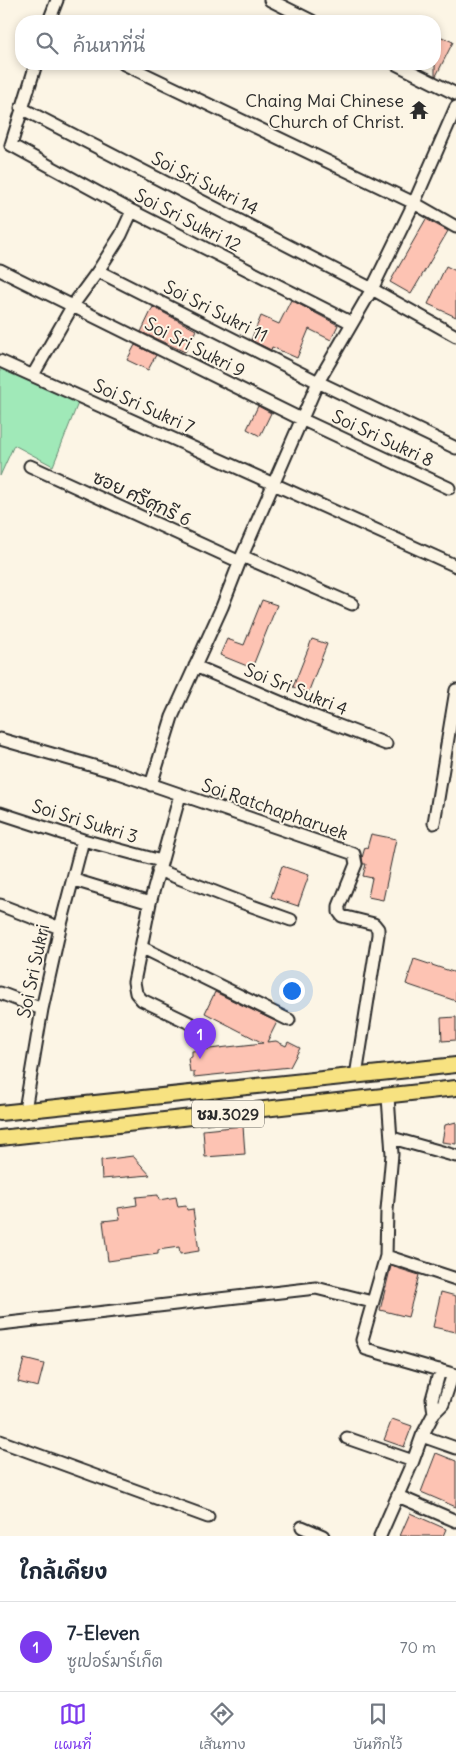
<!DOCTYPE html>
<html lang="th">
<meta charset="utf-8">
<style>
:root{--surface:#fff;--page:#f6f6f7;--text:#1f2937;--muted:#747a83;--line:#e0e1e3;--accent:#7c3aed}
body{margin:0;font-family:Delius,"Playpen Sans Thai",sans-serif;background:var(--page);color:var(--text)}
.you{position:absolute;left:291px;top:990px;width:18px;height:18px;margin:-12px;border:4px solid #fff;border-radius:50%;background:#1a73e8;box-shadow:0 0 0 8px #1a73e833}
.badge{display:grid;place-items:center;width:32px;height:32px;border-radius:50%;background:var(--accent);color:#fff;font-size:16px;font-weight:700}
.pin{position:absolute;translate:-50% -41px;filter:drop-shadow(0 1px 2px #0008)}
.pin::after{content:'';position:absolute;top:26px;width:18px;height:15px;background:inherit;clip-path:polygon(0 0,100% 0,50% 100%)}
.list{margin:0;padding:0;list-style:none}
h2{display:flex;justify-content:space-between;align-items:center;height:65px;margin:0;padding:0 20px;font-size:21px}
h2 small{font-size:16px;font-weight:400;color:var(--muted)}
.list li{display:grid;grid-template-columns:32px 1fr auto;gap:15px;align-items:center;box-sizing:border-box;height:90px;padding:0 20px;border-top:1px solid var(--line)}
.list b{display:block;font-size:19px;white-space:nowrap}
.list p{margin:0;font-size:16px;white-space:nowrap;color:var(--muted)}
.list em{font-size:16px;font-style:normal;color:var(--muted)}
.icon{flex:none;width:28px;height:28px;fill:none;stroke:currentColor;stroke-width:2;stroke-linecap:round;stroke-linejoin:round}
.map{position:relative;flex:none;width:456px;height:1536px;overflow:hidden}
.search{position:absolute;background:var(--surface);box-shadow:0 2px 8px #0003;left:15px;right:15px;top:15px;height:55px;display:flex;align-items:center;gap:12px;box-sizing:border-box;padding:0 18px;border-radius:20px;color:var(--muted);font-size:19px}
.sheet{height:155px;background:var(--surface)}
nav{display:flex;justify-content:space-around;align-items:center;box-sizing:border-box;height:70px;border-top:1px solid var(--line);background:var(--surface);font-size:14px;color:var(--muted)}
nav a{display:grid;justify-items:center;gap:2px}
nav .on{color:var(--accent)}
.map>svg:first-child{display:block}
.green{fill:#a0e9b8;stroke:#668a72}
.building{fill:#fdc3b3;stroke:#2b2b2b}
.lines{fill:none;stroke-linecap:round;stroke-linejoin:round}
.minor-casing{stroke:#2b2b2b;stroke-width:15}
.major-casing{stroke:#2b2b2b;stroke-width:18}
.minor{stroke:#fcf5e5;stroke-width:11}
.major{stroke:#f7e281;stroke-width:14}
.labels{text-anchor:middle;dominant-baseline:central;stroke-width:4;stroke-linejoin:round;paint-order:stroke}
.shield{fill:#fcf5e5;stroke:#6a6863;stroke-width:1}
.shield-label{font-size:16px;font-weight:bold;fill:#2b2b2b}
.poi-label{font-size:18px;fill:#2b2b2b;stroke:#fcf5e5;text-anchor:end}
.street-label{font-size:18px;fill:#2b2b2b;stroke:#fcf5e5}
</style>
<div class="map">
<svg width="456" height="1536" viewBox="0 0 456 1536">
<rect width="100%" height="100%" fill="#fcf5e5"/>
<filter id="ink" filterUnits="userSpaceOnUse"><feTurbulence type="fractalNoise" baseFrequency=".02" numOctaves="2"/><feDisplacementMap in="SourceGraphic" scale="10" xChannelSelector="R" yChannelSelector="G"/><feConvolveMatrix kernelMatrix="1 2 1 2 8 2 1 2 1" color-interpolation-filters="sRGB"/></filter>
<g filter="url(#ink)">
<path class="green" d="M0,368L78,403L53,466L14,445L0,476Z"/>
<path class="building" d="M435,34L453,42L436,76L435,75Z
M426,219L448,231L411,294L390,282Z
M446,266L456,271V317L428,304Z
M291,300L338,325L331,340L309,329L297,358L272,347L271,350L251,340L261,316L279,324Z
M153,307L196,330L185,352L141,332Z
M135,345L156,355L148,370L127,360Z
M258,406L271,413L260,436L247,429Z
M262,600L277,605L252,668L220,655L227,639L244,645Z
M312,639L327,644L308,693L293,687Z
M371,834L396,839L383,900L368,897L372,878L363,876L366,864H363L362,858L365,847L367,848Z
M282,866L309,875L298,906L271,897Z
M414,959L456,973V1001L406,984Z
M215,992L277,1022L267,1042L276,1041L286,1046L288,1042L300,1048L290,1067L194,1077V1072H190L188,1058L192,1057V1051L263,1043L205,1013Z
M456,1017V1040L442,1041L441,1018Z
M456,1122V1144L442,1142L445,1125Z
M243,1126L245,1154L205,1157L203,1130Z
M133,1156L150,1175L102,1179L101,1160Z
M158,1195L159,1200L176,1197L178,1207L186,1206L187,1210L193,1209L199,1251L180,1254L179,1247L158,1250V1254L108,1261L103,1221L120,1219L118,1208L137,1205L136,1197Z
M391,1266L419,1275L408,1317L380,1310Z
M441,1292L456,1296V1332L433,1327Z
M24,1359L44,1364L38,1387L18,1382Z
M392,1419L412,1426L404,1447L384,1440Z
M436,1453L456,1461V1507L421,1492Z
M410,1513L446,1529L443,1536H400Z"/>
<g class="lines">
<g class="minor-casing">
<path id="minor" d="M270,0L312,21
M49,21L57,0
M36,64L11,145L132,211L352,323
M124,64L414,203L456,227
M396,64L456,94
M21,108L372,289L456,336
M0,270L301,419L449,488
M98,271L318,382L456,448
M0,361L456,566
M33,375L73,305L98,271L121,235L132,211
M30,466L240,562
M242,556L352,604
M195,666L308,714L386,744
M0,739L118,773L354,854L356,864L339,906V912L342,916L374,924L378,929V935L356,1076
M151,785L172,717L222,607L242,556L318,382L372,289L414,203L456,107
M180,795L150,903L134,982L136,993L142,1000L200,1028
M0,813L83,840L161,861
M434,823L456,690
M158,870L238,901L291,920
M74,880L150,903
M0,905L60,928
M141,947L289,1020
M0,993L42,1009
M388,1097L392,1154L387,1210L386,1256L362,1340L366,1349L456,1375
M25,1110L42,1009L60,928L83,840
M392,1138L456,1156
M386,1256L456,1279
M0,1324L316,1288L372,1302
M434,1413L432,1399L440,1370
M422,1436L456,1448
M347,1438L413,1461
M0,1441L208,1517
M398,1496L456,1521
M302,1527L323,1536
M380,1536L413,1461L422,1436L434,1413L443,1404L453,1374"/>
</g>
<g class="major-casing">
<path id="major" d="M0,1113L456,1065
M0,1138L456,1088"/>
</g>
<use href="#minor" class="minor"/>
<use href="#major" class="major"/>
</g>
</g>
<defs>
<g id="temple-bare" transform="scale(1.5)"><path d="M0-6L5-2H3V0L6.5 2.5H4V6H1.5V3h-3V6H-4V2.5H-6.5L-3 0V-2H-5Z" fill="#2b2b2b" stroke="#fcf5e5" stroke-width="2.5" paint-order="stroke"/></g>
</defs>
<g fill-rule="evenodd">
<use href="#temple-bare" x="419" y="110"/>
</g>
<g class="labels">
<rect class="shield" x="192" y="1100.5" width="72" height="27" rx="4"/>
<g class="shield-label">
<text x="228" y="1114">ชม.3029</text>
</g>
<g class="poi-label">
<text x="404" y="100">Chaing Mai Chinese<tspan x="404" dy="21">Church of Christ.</tspan></text>
</g>
<g class="street-label">
<text transform="translate(205 183) rotate(27)">Soi Sri Sukri 14</text>
<text transform="translate(188 220) rotate(27)">Soi Sri Sukri 12</text>
<text transform="translate(216 311) rotate(27)">Soi Sri Sukri 11</text>
<text transform="translate(195 347) rotate(27)">Soi Sri Sukri 9</text>
<text transform="translate(144 406) rotate(24)">Soi Sri Sukri 7</text>
<text transform="translate(383 438) rotate(25)">Soi Sri Sukri 8</text>
<text transform="translate(142 498) rotate(25)">ซอย ศรีศุกรี 6</text>
<text transform="translate(296 689) rotate(22)">Soi Sri Sukri 4</text>
<text transform="translate(275 809) rotate(19)">Soi Ratchapharuek</text>
<text transform="translate(85 821) rotate(17)">Soi Sri Sukri 3</text>
<text transform="translate(33 971) rotate(-78)">Soi Sri Sukri</text>
</g>
</g>
</svg>
<div class="you"></div>
<div class="pin badge" style="left:200px;top:1059px">1</div>
<div class="search"><svg class="icon" aria-label="search" viewBox="0 0 24 24"><circle cx="10" cy="10" r="6"/><path d="M15 15l6 6"/></svg>ค้นหาที่นี่</div>
</div>
<section class="sheet">
<h2>ใกล้เคียง<small></small></h2>
<ul class="list">
<li><span class="badge">1</span><div><b>7-Eleven</b><p>ซูเปอร์มาร์เก็ต</p></div><em>70 m</em></li>
</ul>
</section>
<nav>
<a class="on"><svg class="icon" aria-label="map" viewBox="0 0 24 24"><path d="M3 6l6-2 6 2 6-2v14l-6 2-6-2-6 2zM9 4v14M15 6v14"/></svg>แผนที่</a>
<a><svg class="icon" aria-label="directions" viewBox="0 0 24 24"><path d="M12 3l9 9-9 9-9-9zM9 14v-3h6M13 9l2 2-2 2"/></svg>เส้นทาง</a>
<a><svg class="icon" aria-label="saved" viewBox="0 0 24 24"><path d="M7 4h10v16l-5-4-5 4z"/></svg>บันทึกไว้</a>
</nav>
